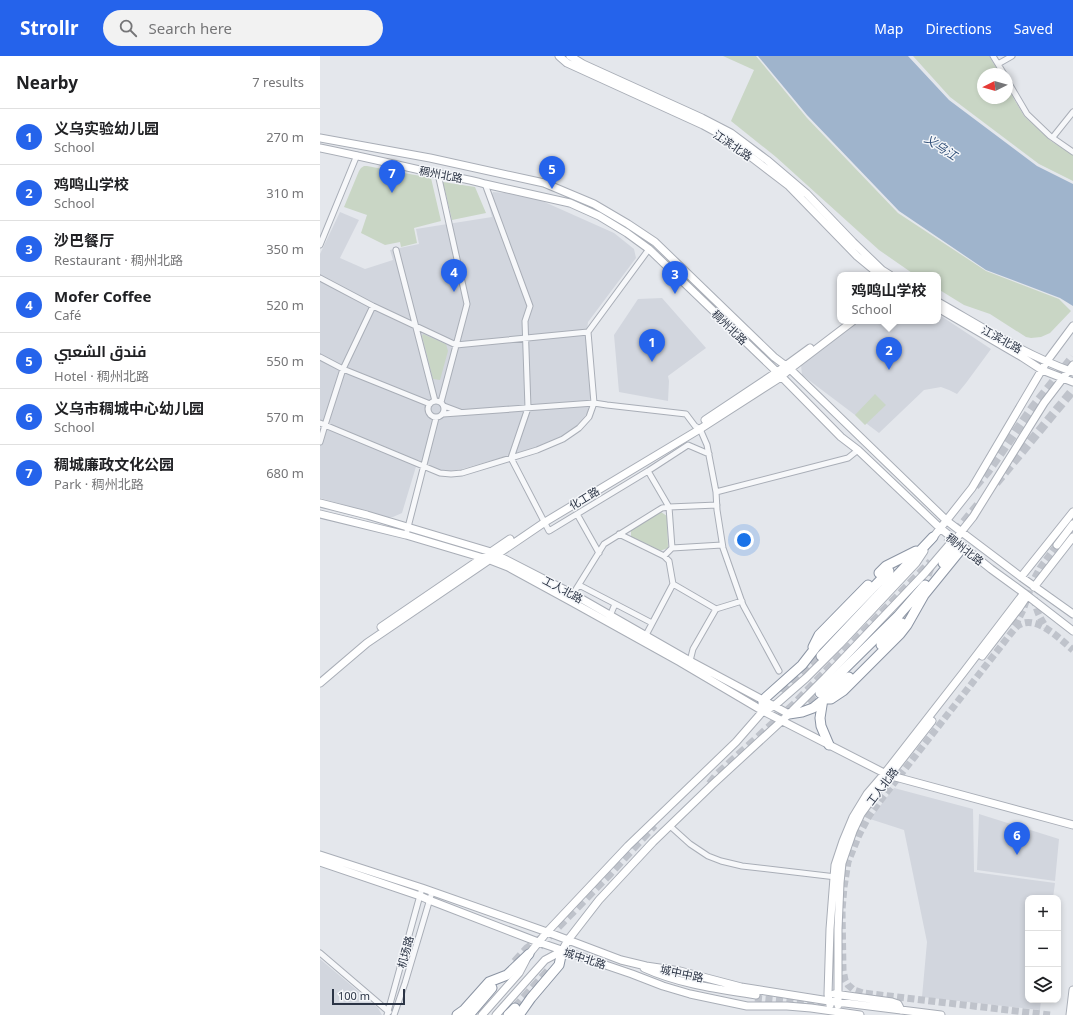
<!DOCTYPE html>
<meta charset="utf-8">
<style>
:root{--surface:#fff;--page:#f2f2f2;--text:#202124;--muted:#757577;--line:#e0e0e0;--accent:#2563eb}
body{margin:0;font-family:"Noto Sans",Cairo,"Noto Sans SC",sans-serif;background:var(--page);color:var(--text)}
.controls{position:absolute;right:12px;bottom:12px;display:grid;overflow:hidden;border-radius:8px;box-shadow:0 2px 6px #0003}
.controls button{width:36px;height:36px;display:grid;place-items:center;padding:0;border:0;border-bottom:1px solid var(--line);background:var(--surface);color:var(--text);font:20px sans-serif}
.compass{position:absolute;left:657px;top:12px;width:36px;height:36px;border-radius:50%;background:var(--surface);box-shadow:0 2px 6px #0003;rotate:265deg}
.scale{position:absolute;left:12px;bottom:10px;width:73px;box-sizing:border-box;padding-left:4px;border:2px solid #2b3445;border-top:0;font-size:11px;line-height:14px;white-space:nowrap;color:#2b3445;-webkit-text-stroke:3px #f4f6f9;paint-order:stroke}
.you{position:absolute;left:424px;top:484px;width:14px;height:14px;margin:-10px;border:3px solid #fff;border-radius:50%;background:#1a73e8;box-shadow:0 0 0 6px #1a73e833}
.badge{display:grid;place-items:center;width:26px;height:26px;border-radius:50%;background:var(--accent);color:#fff;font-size:13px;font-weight:700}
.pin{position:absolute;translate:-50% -33px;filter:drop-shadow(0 1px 2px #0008)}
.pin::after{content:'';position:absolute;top:21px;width:14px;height:12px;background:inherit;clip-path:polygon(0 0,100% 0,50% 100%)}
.popup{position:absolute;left:517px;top:216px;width:104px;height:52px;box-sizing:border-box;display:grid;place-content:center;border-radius:8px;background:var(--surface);filter:drop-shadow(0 1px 3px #0005);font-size:13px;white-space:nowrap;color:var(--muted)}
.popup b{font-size:15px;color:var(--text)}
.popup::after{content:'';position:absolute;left:50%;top:100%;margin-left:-8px;border:8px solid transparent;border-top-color:var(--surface)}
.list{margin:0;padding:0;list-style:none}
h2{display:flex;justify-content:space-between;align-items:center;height:52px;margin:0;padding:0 16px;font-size:17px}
h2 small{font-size:13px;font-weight:400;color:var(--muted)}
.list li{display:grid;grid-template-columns:26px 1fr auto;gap:12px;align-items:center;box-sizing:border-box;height:56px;padding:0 16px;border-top:1px solid var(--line)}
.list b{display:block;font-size:15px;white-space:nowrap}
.list p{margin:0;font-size:13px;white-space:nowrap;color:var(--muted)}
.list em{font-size:13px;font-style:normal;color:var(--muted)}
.icon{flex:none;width:22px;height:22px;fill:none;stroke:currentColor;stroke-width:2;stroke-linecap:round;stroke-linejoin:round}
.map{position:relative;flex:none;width:753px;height:959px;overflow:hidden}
header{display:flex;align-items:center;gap:24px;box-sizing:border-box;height:56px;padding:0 20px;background:var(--accent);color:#fff}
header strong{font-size:19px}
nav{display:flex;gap:22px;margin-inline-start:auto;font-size:14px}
.search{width:280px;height:36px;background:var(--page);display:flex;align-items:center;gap:10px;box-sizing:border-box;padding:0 14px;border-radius:22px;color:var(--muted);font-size:15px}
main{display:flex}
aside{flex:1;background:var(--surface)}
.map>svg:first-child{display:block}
.built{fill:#d2d6de}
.green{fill:#c9d6c5}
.water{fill:#9fb4cc}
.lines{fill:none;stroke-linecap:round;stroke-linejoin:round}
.secondary-tunnel{stroke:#bfc3cb;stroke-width:7;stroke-dasharray:7 3.5;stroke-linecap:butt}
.highway-tunnel{stroke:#bfc3cb;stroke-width:9;stroke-dasharray:9 4.5;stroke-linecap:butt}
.street-casing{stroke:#a9aeb7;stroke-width:7}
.secondary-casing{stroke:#a9aeb7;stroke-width:9}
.highway-casing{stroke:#8b94a3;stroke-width:11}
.street{stroke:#f7f8fa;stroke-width:5}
.secondary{stroke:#fff;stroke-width:7}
.highway{stroke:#fff;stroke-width:9}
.labels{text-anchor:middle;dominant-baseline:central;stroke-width:3;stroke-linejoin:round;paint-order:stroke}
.street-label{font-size:11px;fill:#2b3445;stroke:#f4f6f9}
.water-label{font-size:12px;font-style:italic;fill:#34527a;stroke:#f4f6f9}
</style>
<header>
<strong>Strollr</strong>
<div class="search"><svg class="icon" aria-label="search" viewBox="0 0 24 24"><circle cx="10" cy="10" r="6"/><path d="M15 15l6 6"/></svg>Search here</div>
<nav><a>Map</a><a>Directions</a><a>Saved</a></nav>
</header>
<main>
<aside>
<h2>Nearby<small>7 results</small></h2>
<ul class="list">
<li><span class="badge">1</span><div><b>义乌实验幼儿园</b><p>School</p></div><em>270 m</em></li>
<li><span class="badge">2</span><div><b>鸡鸣山学校</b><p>School</p></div><em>310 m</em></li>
<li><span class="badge">3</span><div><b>沙巴餐厅</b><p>Restaurant · 稠州北路</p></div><em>350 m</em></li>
<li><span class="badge">4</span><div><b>Mofer Coffee</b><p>Café</p></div><em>520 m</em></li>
<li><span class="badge">5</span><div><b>فندق الشعبي</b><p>Hotel · 稠州北路</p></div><em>550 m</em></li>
<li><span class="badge">6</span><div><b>义乌市稠城中心幼儿园</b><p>School</p></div><em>570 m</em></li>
<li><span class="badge">7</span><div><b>稠城廉政文化公园</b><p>Park · 稠州北路</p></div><em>680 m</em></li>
</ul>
</aside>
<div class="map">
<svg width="753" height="959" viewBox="0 0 753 959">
<rect width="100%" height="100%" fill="#e4e7ec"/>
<path class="built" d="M173,136L186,137L220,144L294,177L314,193L316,202L268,266L266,282L271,336L268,356L257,371L247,378L224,389L142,413L124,416L98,404L82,457L73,461H67L0,442V198L20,156L39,164L20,202L45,213L73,204L70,194L99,188L96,173L172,161L168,146Z
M342,242L386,292L348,320L349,325L348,345L299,336L294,279L318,243Z
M618,258L671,293L646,327L637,338L629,334L621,331L604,334L559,377L482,319L481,309L489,299L540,265H618Z
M574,732L653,753L654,816L735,827L733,842H708V944H721L720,954L602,941L607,886L584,774L550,763Z
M659,758L739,783L735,825L657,814Z
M0,903L58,952L62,959H0Z"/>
<path class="green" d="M403,0H436L487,62L578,157L666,215L739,243L751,255L730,277L721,281L711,282L706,281L670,258L644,249L618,233V219H595L559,194L456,101L411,65L434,14Z
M593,0H669L680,18H663V42H687V31L704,60L731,85L753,99V125L719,108L630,41Z
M44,110H47L111,122L121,165L94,172L97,187L81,191L80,186L65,189L41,177L47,159L24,151L39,115L41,112Z
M123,126L155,131L166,157L132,164Z
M103,278L126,288L128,295L120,324L113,323L102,280Z
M555,338L566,349L545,369L535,359Z
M341,456L347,460L348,492L340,495L311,481V473Z"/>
<path class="water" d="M438,0H588L629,44L717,110L753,128V250L740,242L666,214L579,155L487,59Z"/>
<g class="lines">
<path class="secondary-tunnel" d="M714,542C716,553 719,561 726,571
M695,570L703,554L713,525L720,512L737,489
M435,942L515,950
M730,959L543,937L534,934L528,929L525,924L523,914L522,854L524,831L528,806L539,779L549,760L560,745L692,576C695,573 697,569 701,568C718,560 741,584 753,594"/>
<path class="highway-tunnel" d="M676,427L753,334
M655,430L668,415L713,351L753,301
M627,487L658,449
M582,567L604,527L611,509
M464,638L477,623L501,600
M476,652L500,637
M390,728L397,719L475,648L611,506
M219,890L290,817L334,769
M195,906L207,893L221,883
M195,952L231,912"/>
<g class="street-casing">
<path id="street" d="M673,0L684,18
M678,8L692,0
M687,24L707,58L730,80L753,96
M733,81L753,56
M118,118L147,248L121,346
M165,128L210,250L205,265L208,352L191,402L229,475L328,415L368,389L389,398
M0,189L37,99
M76,194L115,345
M0,222L53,250L136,289L268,276L329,193
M0,301L23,313L110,348
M108 353a8 8 0 1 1 16 0a8 8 0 1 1-16 0Z
M124,350L140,356
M123,358L274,347L287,349L366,358L375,370L380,373L387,389L396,436L397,454L403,492L423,549L459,615
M0,367L120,417L131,418L142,417L217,394L243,383L259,372L269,361L274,347L268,276
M0,386L5,369L23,313L53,250
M396,436L528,402L538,394
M397,449L349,451L352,492L402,489
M257,458L279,497
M299,478L344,500L352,492
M86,479L116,362
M353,528L396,553L422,545
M259,529L332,567
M253,538L284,488L342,452L349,451L328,415
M290,560L295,548
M326,579L353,528L349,505L344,500
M370,605L373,593L396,553
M350,770L370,788L388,800L401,805L422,810L516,821
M0,897L69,956
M67,959L102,832
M74,959L85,927L112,836"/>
</g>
<g class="secondary-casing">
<path id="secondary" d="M239,0L247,7L383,69L405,81L469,130L537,200L560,219
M250,0L263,8L382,62L411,77L447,104L487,138L533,186L562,214L570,219
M0,82L110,102L224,127L274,148L308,168L335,186L454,301L470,313L627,465L701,521L753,558
M0,92C39,100 78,109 117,118C133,121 149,123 165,128L250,147L279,160L307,177L329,193L457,316L521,381L538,394L620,472L671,513L704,537L753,575
M618,246C662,271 705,299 753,316
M618,252L702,301L722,314L753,326
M385,364L457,316L490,292
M0,447L47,459L171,496L253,538L370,605L469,658
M0,458L86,479L170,504L188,511L252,546L360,606L443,655L568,719L753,769
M611,484L652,432L727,305L753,270
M737,489L753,468
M701,521L753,456
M714,531L753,481
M61,571L190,483
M662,600L699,552L707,540
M0,627L47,587L225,466L380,373L461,321L470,313L533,265
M0,799L102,832L227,876L301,904L326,910L360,915L421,931L509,945L621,959
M0,806L100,840L109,844L218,886L312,918L343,930L370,938L427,950H467L491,952L540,959
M324,912C359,928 398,933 436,939
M514,938L572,946L578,948L581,954
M510,949L508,938L510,873L515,809L523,785L533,761L547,738L565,717L643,617L704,537
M518,949V873L520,827L522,807L533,775L541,758L559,733L612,665
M162,959L199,917L209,898L227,876L308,790L416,686L443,655L454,650L486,622L520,588L596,507L604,495
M176,959L225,904L242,895L248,884L279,844L333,786L392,729L469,658L505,622L605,517L629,489L635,485L641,476L653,461L724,347L753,309
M750,959L753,934"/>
</g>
<g class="highway-casing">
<path id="highway" d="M623,507L629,500L635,485
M559,517L566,510L596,495
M561,589L582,567
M493,591L499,579L548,529
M501,600L613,481
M500,637L578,560L605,529
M443,655V644L482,609L496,591L569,515
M469,658L482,656L493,652L514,635L529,621
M509,689L501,670L500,662L503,643H511L523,635L580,578L587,569L604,539L643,491
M137,959L144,954L169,926L187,919L209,898
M149,959L172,932
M188,959L195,952
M199,959L211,942L239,909L242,895"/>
</g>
<use href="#street" class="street"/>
<use href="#secondary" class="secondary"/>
<use href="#highway" class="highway"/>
</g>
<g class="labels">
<g class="street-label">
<text transform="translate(413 89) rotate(34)">江滨北路</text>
<text transform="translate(121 118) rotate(11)">稠州北路</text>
<text transform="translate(410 271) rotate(44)">稠州北路</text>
<text transform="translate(682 283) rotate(29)">江滨北路</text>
<text transform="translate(264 442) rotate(-31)">化工路</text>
<text transform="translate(645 493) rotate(38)">稠州北路</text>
<text transform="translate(243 533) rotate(28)">工人北路</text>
<text transform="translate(562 730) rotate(-53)">工人北路</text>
<text transform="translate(85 896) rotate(-75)">机场路</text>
<text transform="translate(265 902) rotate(18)">城中北路</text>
<text transform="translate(362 917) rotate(12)">城中中路</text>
</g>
<g class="water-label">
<text transform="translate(621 91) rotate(33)">义乌江</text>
</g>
</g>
</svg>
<div class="controls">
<button>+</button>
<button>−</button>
<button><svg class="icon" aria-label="layers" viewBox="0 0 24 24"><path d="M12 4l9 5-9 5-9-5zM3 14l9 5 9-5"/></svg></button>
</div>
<svg class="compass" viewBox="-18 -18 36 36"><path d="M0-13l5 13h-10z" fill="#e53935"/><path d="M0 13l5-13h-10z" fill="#757577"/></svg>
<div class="scale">100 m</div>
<div class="you"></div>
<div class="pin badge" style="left:332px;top:306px">1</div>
<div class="pin badge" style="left:569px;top:314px">2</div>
<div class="popup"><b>鸡鸣山学校</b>School</div>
<div class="pin badge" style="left:355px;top:238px">3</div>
<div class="pin badge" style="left:134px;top:236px">4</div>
<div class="pin badge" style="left:232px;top:133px">5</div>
<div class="pin badge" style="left:697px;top:799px">6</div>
<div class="pin badge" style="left:72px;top:137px">7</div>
</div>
</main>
